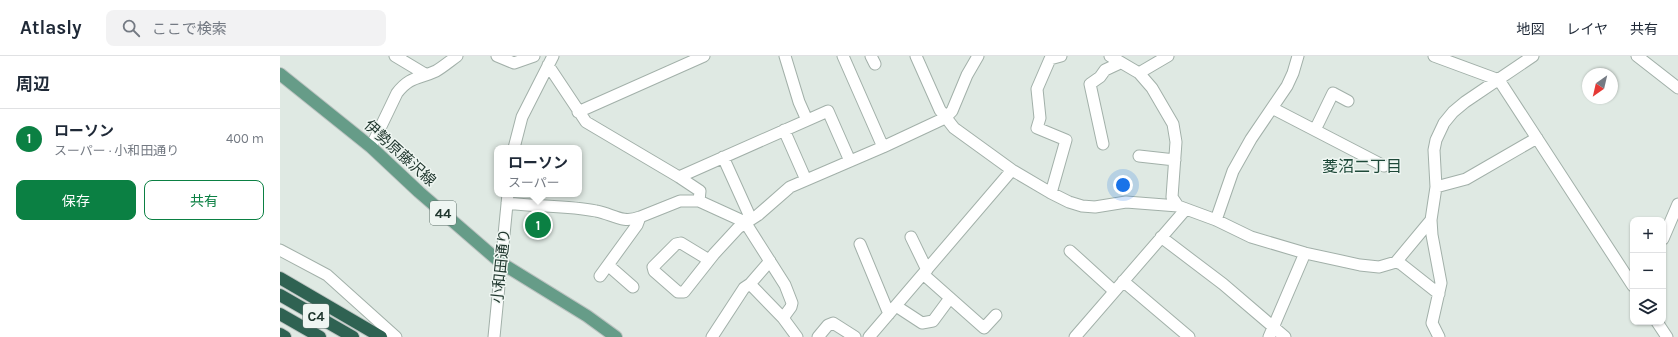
<!DOCTYPE html>
<html lang="ja">
<meta charset="utf-8">
<style>
:root{--surface:#fff;--page:#f2f2f3;--text:#1f2937;--muted:#747a83;--line:#e0e1e3;--accent:#0b8043}
body{margin:0;font-family:Karla,"Noto Sans JP",sans-serif;background:var(--page);color:var(--text)}
.controls{position:absolute;right:12px;bottom:12px;display:grid;overflow:hidden;border-radius:8px;box-shadow:0 1px 3px #0004}
.controls button{width:36px;height:36px;display:grid;place-items:center;padding:0;border:0;border-bottom:1px solid var(--line);background:var(--surface);color:var(--text);font:20px sans-serif}
.compass{position:absolute;left:1302px;top:12px;width:36px;height:36px;border-radius:50%;background:var(--surface);box-shadow:0 1px 3px #0004;rotate:214deg}
.you{position:absolute;left:843px;top:129px;width:14px;height:14px;margin:-10px;border:3px solid #fff;border-radius:50%;background:#1a73e8;box-shadow:0 0 0 6px #1a73e833}
.badge{display:grid;place-items:center;width:26px;height:26px;border-radius:50%;background:var(--accent);color:#fff;font-size:13px;font-weight:700}
.pin{position:absolute;translate:-50% -50%;border:2px solid #fff;box-shadow:0 1px 4px #0006}
.popup{position:absolute;left:214px;top:89px;width:88px;height:52px;box-sizing:border-box;display:grid;place-content:center;border-radius:8px;background:var(--surface);filter:drop-shadow(0 1px 3px #0005);font-size:13px;white-space:nowrap;color:var(--muted)}
.popup b{font-size:15px;color:var(--text)}
.popup::after{content:'';position:absolute;left:50%;top:100%;margin-left:-8px;border:8px solid transparent;border-top-color:var(--surface)}
.list{margin:0;padding:0;list-style:none}
h2{display:flex;justify-content:space-between;align-items:center;height:52px;margin:0;padding:0 16px;font-size:17px}
h2 small{font-size:13px;font-weight:400;color:var(--muted)}
.list li{display:grid;grid-template-columns:26px 1fr auto;gap:12px;align-items:center;box-sizing:border-box;height:60px;padding:0 16px;border-top:1px solid var(--line)}
.list b{display:block;font-size:15px;white-space:nowrap}
.list p{margin:0;font-size:13px;white-space:nowrap;color:var(--muted)}
.list em{font-size:13px;font-style:normal;color:var(--muted)}
.actions{display:flex;gap:8px;padding:12px 16px}
.actions a{flex:1;padding:9px 0;border:1px solid var(--accent);border-radius:8px;text-align:center;font-size:14px;color:var(--accent)}
.actions .main{background:var(--accent);color:#fff}
.icon{flex:none;width:22px;height:22px;fill:none;stroke:currentColor;stroke-width:2;stroke-linecap:round;stroke-linejoin:round}
.map{position:relative;flex:none;width:1398px;height:281px;overflow:hidden}
header{display:flex;align-items:center;gap:24px;box-sizing:border-box;height:56px;padding:0 20px;background:var(--surface);border-bottom:1px solid var(--line)}
header strong{font-size:19px}
nav{display:flex;gap:22px;margin-inline-start:auto;font-size:14px}
.search{width:280px;height:36px;background:var(--page);display:flex;align-items:center;gap:10px;box-sizing:border-box;padding:0 14px;border-radius:8px;color:var(--muted);font-size:15px}
main{display:flex}
aside{flex:1;background:var(--surface)}
.map>svg:first-child{display:block}
.lines{fill:none;stroke-linecap:round;stroke-linejoin:round}
.minor-casing{stroke:#a2b0a9;stroke-width:13}
.major-casing{stroke:#bcc3c1;stroke-width:14}
.highway-casing{stroke:#bcc3c1;stroke-width:14}
.minor{stroke:#fff;stroke-width:11}
.major{stroke:#669c88;stroke-width:12}
.highway{stroke:#2f6252;stroke-width:12}
.labels{text-anchor:middle;dominant-baseline:central;stroke-width:3;stroke-linejoin:round;paint-order:stroke}
.shield{fill:#eff6f2;stroke:#5f716a;stroke-width:1}
.shield-label{font-size:14px;font-weight:bold;fill:#21382f}
.street-label{font-size:15px;fill:#21382f;stroke:#eff6f2}
.neighbourhood-label{font-size:16px;fill:#1e4939;stroke:#eff6f2}
</style>
<header>
<strong>Atlasly</strong>
<div class="search"><svg class="icon" aria-label="search" viewBox="0 0 24 24"><circle cx="10" cy="10" r="6"/><path d="M15 15l6 6"/></svg>ここで検索</div>
<nav><a>地図</a><a>レイヤ</a><a>共有</a></nav>
</header>
<main>
<aside>
<h2>周辺<small></small></h2>
<ul class="list">
<li><span class="badge">1</span><div><b>ローソン</b><p>スーパー · 小和田通り</p></div><em>400 m</em></li>
</ul>
<div class="actions"><a class="main">保存</a><a>共有</a></div>
</aside>
<div class="map">
<svg width="1398" height="281" viewBox="0 0 1398 281">
<rect width="100%" height="100%" fill="#dfe9e3"/>
<g class="lines">
<g class="minor-casing">
<path id="minor" d="M115,0L145,18
M217,0L234,7L254,0
M505,0L519,46L527,64
M563,0L603,91
M591,0L595,8
M636,0L660,54L674,72L732,114L771,137L789,146L802,150L815,151L846,146L898,150L936,164L971,181L1025,197L1080,209L1099,211L1116,206L1121,208L1159,238
M830,0L859,17L872,32L893,68L896,86L892,141L898,150
M1154,0L1219,24L1353,230
M1357,0L1398,32
M268,9L306,66L399,121L420,135L419,145L465,166L505,229L512,247L511,251L503,262L517,281
M859,17L888,0
M992,52L1104,110
M298,56L424,0
M504,74L526,124
M1035,74L1053,37L1068,45
M823,88L810,28L820,21L825,14L840,7
M91,91L117,37C130,20 139,23 156,15C163,11 170,5 177,0
M234,92L242,61L273,0
M859,100L895,104
M443,101L471,163
M399,121L548,55L570,105
M1156,131L1186,123L1257,82
M771,137L786,84L757,72L760,62L757,33L770,3L781,0
M227,147C257,151 287,149 316,155C333,158 342,168 360,161
M936,164L953,115L971,83L1007,30L1013,17L1018,0
M631,181L647,214
M881,181L943,228L1005,281
M1383,183L1398,148
M580,188L609,258
M0,194L47,219L116,281
M790,195L834,235
M429,204L401,187L396,188L373,211L374,215L398,236H404L434,198L458,172L478,159L510,131L603,91L665,62L672,55L687,19L698,0
M1116,206L1151,164
M329,210L353,231
M643,218L704,272L716,259
M320,220L357,169L360,161L400,145H419
M843,225L909,281
M470,228L503,262
M616,250L642,267L653,265L670,242
M1377,266L1387,281
M214,281L228,138
M432,281L464,232L470,228L490,205
M538,281L548,269L553,267L575,281
M589,281L732,114
M795,281L906,153
M989,281L1025,197
M1159,281L1152,267L1161,227L1152,179L1151,164L1156,131L1154,94L1156,84L1164,67L1173,56L1185,46L1253,0"/>
</g>
<g class="major-casing">
<path id="major" d="M0,18L91,91L139,136L221,207L307,260L336,281"/>
</g>
<g class="highway-casing">
<path id="highway" d="M0,222L101,281
M0,239L73,281
M0,258L40,281
M0,278L5,281"/>
</g>
<use href="#minor" class="minor"/>
<use href="#major" class="major"/>
<use href="#highway" class="highway"/>
</g>
<g class="labels">
<g class="shield">
<rect x="150" y="145" width="26" height="24" rx="3"/>
<rect x="23" y="248" width="26" height="24" rx="3"/>
</g>
<g class="shield-label">
<text x="163" y="157">44</text>
<text x="36" y="260">C4</text>
</g>
<g class="street-label">
<text transform="translate(120 97) rotate(42)">伊勢原藤沢線</text>
<text transform="translate(221 210) rotate(-84)">小和田通り</text>
</g>
<g class="neighbourhood-label">
<text x="1082" y="110">菱沼二丁目</text>
</g>
</g>
</svg>
<div class="controls">
<button>+</button>
<button>−</button>
<button><svg class="icon" aria-label="layers" viewBox="0 0 24 24"><path d="M12 4l9 5-9 5-9-5zM3 14l9 5 9-5"/></svg></button>
</div>
<svg class="compass" viewBox="-18 -18 36 36"><path d="M0-13l5 13h-10z" fill="#e53935"/><path d="M0 13l5-13h-10z" fill="#747a83"/></svg>
<div class="you"></div>
<div class="pin badge" style="left:258px;top:169px">1</div>
<div class="popup"><b>ローソン</b>スーパー</div>
</div>
</main>
